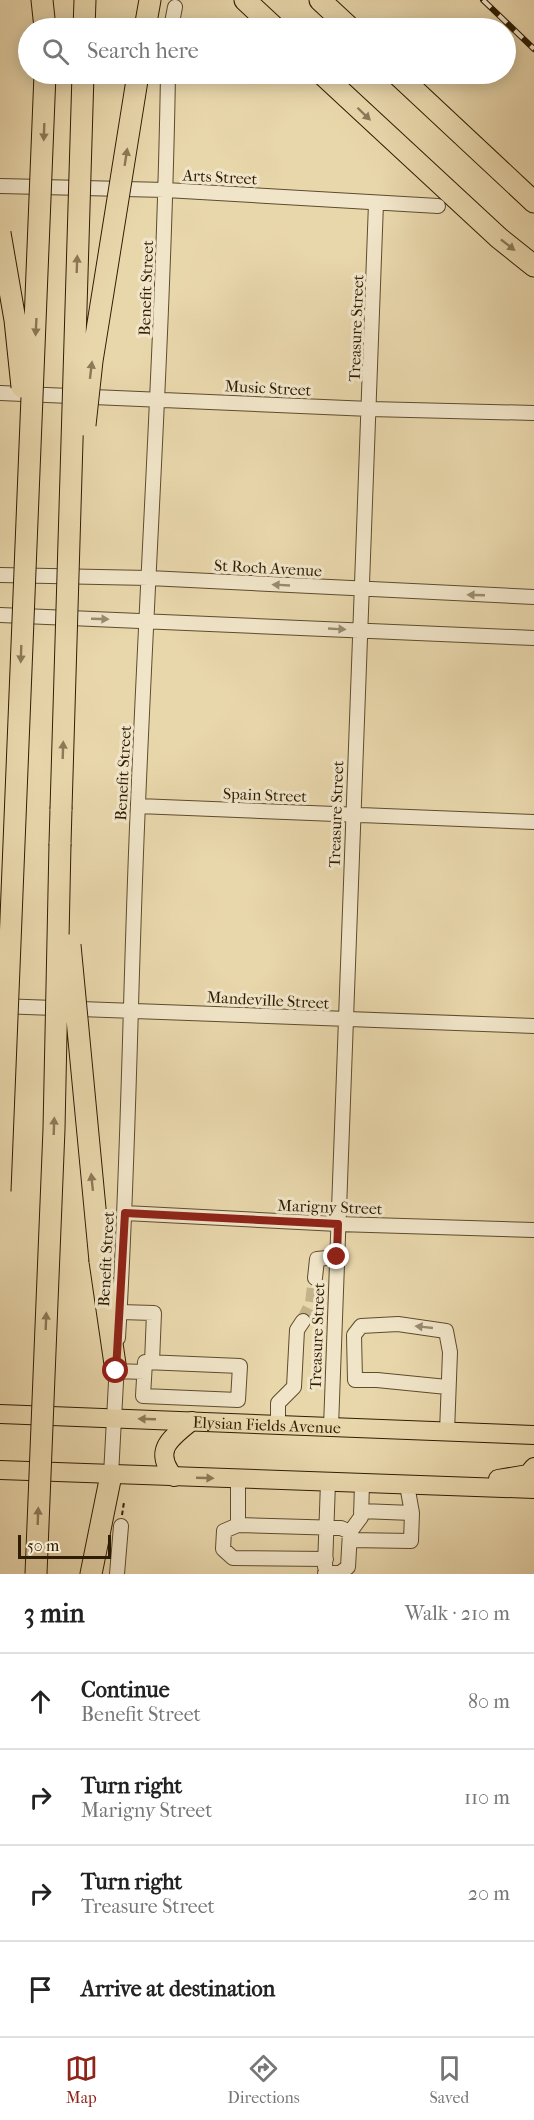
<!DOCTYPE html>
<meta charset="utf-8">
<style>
:root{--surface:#fff;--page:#f6f6f6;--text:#222;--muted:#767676;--line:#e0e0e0;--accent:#8f2418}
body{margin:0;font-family:"IM FELL French Canon",serif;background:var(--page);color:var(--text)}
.scale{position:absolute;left:18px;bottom:15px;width:93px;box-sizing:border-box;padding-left:6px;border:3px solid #2e1d03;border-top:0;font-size:16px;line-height:21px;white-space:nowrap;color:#2e1d03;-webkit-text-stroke:4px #f1e5c9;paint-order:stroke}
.stop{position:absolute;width:18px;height:18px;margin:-14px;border:4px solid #8f2418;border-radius:50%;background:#fff}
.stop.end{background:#8f2418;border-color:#fff;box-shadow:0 2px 6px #0008}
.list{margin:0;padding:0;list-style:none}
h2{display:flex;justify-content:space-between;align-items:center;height:78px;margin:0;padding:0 24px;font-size:26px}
h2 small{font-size:20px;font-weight:400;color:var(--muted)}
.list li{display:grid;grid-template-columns:39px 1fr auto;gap:18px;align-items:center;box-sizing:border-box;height:96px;padding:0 24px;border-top:2px solid var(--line)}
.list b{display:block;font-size:22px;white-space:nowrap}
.list p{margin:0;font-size:20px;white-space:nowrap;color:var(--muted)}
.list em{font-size:20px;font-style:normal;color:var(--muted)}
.icon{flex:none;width:33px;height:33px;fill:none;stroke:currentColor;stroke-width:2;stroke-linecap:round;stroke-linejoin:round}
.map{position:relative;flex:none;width:534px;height:1574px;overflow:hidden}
.search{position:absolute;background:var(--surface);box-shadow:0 3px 15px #0003;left:18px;right:18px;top:18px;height:66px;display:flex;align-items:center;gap:15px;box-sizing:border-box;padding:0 21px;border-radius:33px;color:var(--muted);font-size:22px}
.sheet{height:462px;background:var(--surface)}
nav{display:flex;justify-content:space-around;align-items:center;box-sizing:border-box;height:84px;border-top:2px solid var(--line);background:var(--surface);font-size:16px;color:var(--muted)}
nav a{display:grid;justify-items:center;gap:3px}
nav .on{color:var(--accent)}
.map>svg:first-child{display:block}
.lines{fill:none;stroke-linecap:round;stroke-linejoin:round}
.minor-tunnel{stroke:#c4b28a;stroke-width:14;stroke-dasharray:14 7;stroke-linecap:butt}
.minor-casing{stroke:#5d4c2d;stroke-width:16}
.major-casing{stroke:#2e1d03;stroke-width:20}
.highway-casing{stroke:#2e1d03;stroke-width:23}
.path{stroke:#2e1d03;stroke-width:2;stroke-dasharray:4.5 3;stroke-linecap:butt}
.minor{stroke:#f1e5c9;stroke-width:14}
.major{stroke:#e9d7ac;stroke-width:18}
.highway{stroke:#e9d7ac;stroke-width:21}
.rail-casing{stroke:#2e1d03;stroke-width:6}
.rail{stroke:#f1e5c9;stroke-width:4;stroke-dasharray:11;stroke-linecap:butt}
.highway-bridge-casing{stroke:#2e1d03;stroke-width:23;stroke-linecap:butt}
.highway-bridge{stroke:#e9d7ac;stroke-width:21}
.oneway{fill:#8c7a58}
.oneway2{fill:#998b70}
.route{stroke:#8f2418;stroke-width:8}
.labels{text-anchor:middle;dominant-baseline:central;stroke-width:6;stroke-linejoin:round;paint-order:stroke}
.street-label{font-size:16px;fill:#2e1d03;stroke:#f1e5c9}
</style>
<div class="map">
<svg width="534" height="1574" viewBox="0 0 534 1574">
<rect width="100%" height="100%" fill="#e9d7ac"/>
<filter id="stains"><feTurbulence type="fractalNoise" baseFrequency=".00333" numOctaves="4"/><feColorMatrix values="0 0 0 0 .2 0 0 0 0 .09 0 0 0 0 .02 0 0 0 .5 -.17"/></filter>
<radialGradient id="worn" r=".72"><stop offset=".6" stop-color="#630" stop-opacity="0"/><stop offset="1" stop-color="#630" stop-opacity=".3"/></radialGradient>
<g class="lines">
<path class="minor-tunnel" d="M303,1321L312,1303L315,1278"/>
<g class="minor-casing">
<path id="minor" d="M171,28L175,7
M0,186L166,190L438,206
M0,393L370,409L534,413
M0,575L149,578L534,597
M0,615L534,638
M138,806L534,822
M0,1006L534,1026
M125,1213L338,1224L534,1230
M315,1278L317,1259L337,1257
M120,1312L154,1313L152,1362
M118,1338C129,1160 130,982 138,804C148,560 164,317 168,74
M145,1362L240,1366L238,1400L143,1396Z
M116,1371L144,1372
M278,1425V1403L294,1387L297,1330L303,1321
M331,1427L376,203
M447,1432L450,1352L446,1331L398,1324L361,1326L354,1335L355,1380H377L447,1387
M111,1475L117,1363
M238,1479V1525L341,1528L350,1532L348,1567L340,1573H325
M361,1511L412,1513L407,1485
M238,1525L224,1531L223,1549L233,1558L326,1559
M350,1532L361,1517L362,1484
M351,1540L411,1541L412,1513
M325,1567L328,1482
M117,1574L121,1526"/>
</g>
<g class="major-casing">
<g id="major">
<path id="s1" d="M0,1414L534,1435"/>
<path d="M0,1470L534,1489"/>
<path d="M174,1477C152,1450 171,1438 192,1421"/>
<path d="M498,1479L528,1474L534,1467"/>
</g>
</g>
<g class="highway-casing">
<path id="highway" d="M42,0L45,28
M245,0L275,28
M320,0L350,28
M84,28L85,0
M145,28L150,0
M322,74L499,238L534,266
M397,74L534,202
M60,844L61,809
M100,1261L116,1371
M91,1574L111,1475"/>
</g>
<path class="path" d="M122,1515L124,1502"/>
<use href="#minor" class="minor"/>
<use href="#major" class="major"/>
<use href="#highway" class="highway"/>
<g class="rail-casing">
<path id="rail" d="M483,0L534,49"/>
</g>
<use href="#rail" class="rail"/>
<g class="highway-bridge-casing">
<path id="highway-bridge" d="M0,233L15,320L22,387
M85,425L92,361L138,74
M61,809L83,74
M70,945L100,1261
M0,1191L45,74
M36,1574L54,1129L60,844"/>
</g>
<use href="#highway-bridge" class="highway-bridge"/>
</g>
<defs><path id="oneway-solid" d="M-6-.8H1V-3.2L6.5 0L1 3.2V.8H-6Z" transform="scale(1.5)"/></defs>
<g class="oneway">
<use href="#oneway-solid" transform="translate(364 114) rotate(44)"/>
<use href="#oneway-solid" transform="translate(44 132) rotate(92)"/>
<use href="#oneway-solid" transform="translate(126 157) rotate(-81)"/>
<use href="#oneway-solid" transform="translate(508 245) rotate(38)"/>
<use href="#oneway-solid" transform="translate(77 264) rotate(-88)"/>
<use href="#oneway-solid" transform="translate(36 327) rotate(93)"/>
<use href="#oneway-solid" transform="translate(91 370) rotate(-83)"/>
<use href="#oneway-solid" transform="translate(21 654) rotate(92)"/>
<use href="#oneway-solid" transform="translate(63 750) rotate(-88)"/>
<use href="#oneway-solid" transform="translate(54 1126) rotate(-88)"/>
<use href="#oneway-solid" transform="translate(92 1182) rotate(-96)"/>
<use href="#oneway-solid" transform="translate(46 1321) rotate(-88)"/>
<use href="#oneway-solid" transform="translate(147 1419) rotate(-178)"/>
<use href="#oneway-solid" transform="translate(205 1478) rotate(2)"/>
<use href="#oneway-solid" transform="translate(38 1516) rotate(-88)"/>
</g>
<g class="oneway2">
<use href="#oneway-solid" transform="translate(281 585) rotate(-177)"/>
<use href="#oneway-solid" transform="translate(476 595) rotate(-178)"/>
<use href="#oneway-solid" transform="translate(100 619) rotate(2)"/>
<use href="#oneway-solid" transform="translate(337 629) rotate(3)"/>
<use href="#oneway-solid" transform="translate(424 1327) rotate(-174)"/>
</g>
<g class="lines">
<path class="route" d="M116,1371L125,1213L338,1224L337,1257"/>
</g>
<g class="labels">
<g class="street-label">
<text transform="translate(220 177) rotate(3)">Arts Street</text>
<text transform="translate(146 288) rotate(-88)">Benefit Street</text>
<text transform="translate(356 328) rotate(-88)">Treasure Street</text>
<text transform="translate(268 388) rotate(3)">Music Street</text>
<text transform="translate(268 568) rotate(3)">St Roch Avenue</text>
<text transform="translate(123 773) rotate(-87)">Benefit Street</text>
<text transform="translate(265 795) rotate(2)">Spain Street</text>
<text transform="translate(336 814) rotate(-88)">Treasure Street</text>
<text transform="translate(268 1000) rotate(3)">Mandeville Street</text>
<text transform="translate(330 1207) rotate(2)">Marigny Street</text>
<text transform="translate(106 1259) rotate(-87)">Benefit Street</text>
<text transform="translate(317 1336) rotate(-88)">Treasure Street</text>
<text stroke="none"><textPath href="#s1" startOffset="267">Elysian Fields Avenue</textPath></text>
</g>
</g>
<rect width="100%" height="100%" filter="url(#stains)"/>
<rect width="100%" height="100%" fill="url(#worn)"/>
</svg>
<div class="scale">50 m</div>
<div class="stop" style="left:116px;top:1371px"></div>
<div class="stop end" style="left:337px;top:1257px"></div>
<div class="search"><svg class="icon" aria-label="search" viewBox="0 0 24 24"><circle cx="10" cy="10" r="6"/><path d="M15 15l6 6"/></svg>Search here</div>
</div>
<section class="sheet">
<h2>3 min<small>Walk · 210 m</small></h2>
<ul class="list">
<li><svg class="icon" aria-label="ahead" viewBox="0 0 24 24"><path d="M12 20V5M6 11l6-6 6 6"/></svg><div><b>Continue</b><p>Benefit Street</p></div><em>80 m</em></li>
<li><svg class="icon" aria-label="right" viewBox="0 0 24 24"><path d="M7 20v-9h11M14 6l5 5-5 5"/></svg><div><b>Turn right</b><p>Marigny Street</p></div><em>110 m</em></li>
<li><svg class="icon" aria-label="right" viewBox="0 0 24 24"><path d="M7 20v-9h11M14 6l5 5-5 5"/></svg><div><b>Turn right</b><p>Treasure Street</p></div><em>20 m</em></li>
<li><svg class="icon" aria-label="arrive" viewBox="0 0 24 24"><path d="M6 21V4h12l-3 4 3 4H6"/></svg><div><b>Arrive at destination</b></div></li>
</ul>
</section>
<nav>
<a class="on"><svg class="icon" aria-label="map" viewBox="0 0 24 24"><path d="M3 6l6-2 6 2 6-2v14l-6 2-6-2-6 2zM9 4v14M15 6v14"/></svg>Map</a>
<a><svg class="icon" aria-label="directions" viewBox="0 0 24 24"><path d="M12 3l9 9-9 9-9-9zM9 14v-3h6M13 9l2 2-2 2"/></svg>Directions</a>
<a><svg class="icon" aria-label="saved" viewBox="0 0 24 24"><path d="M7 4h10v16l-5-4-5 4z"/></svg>Saved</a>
</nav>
